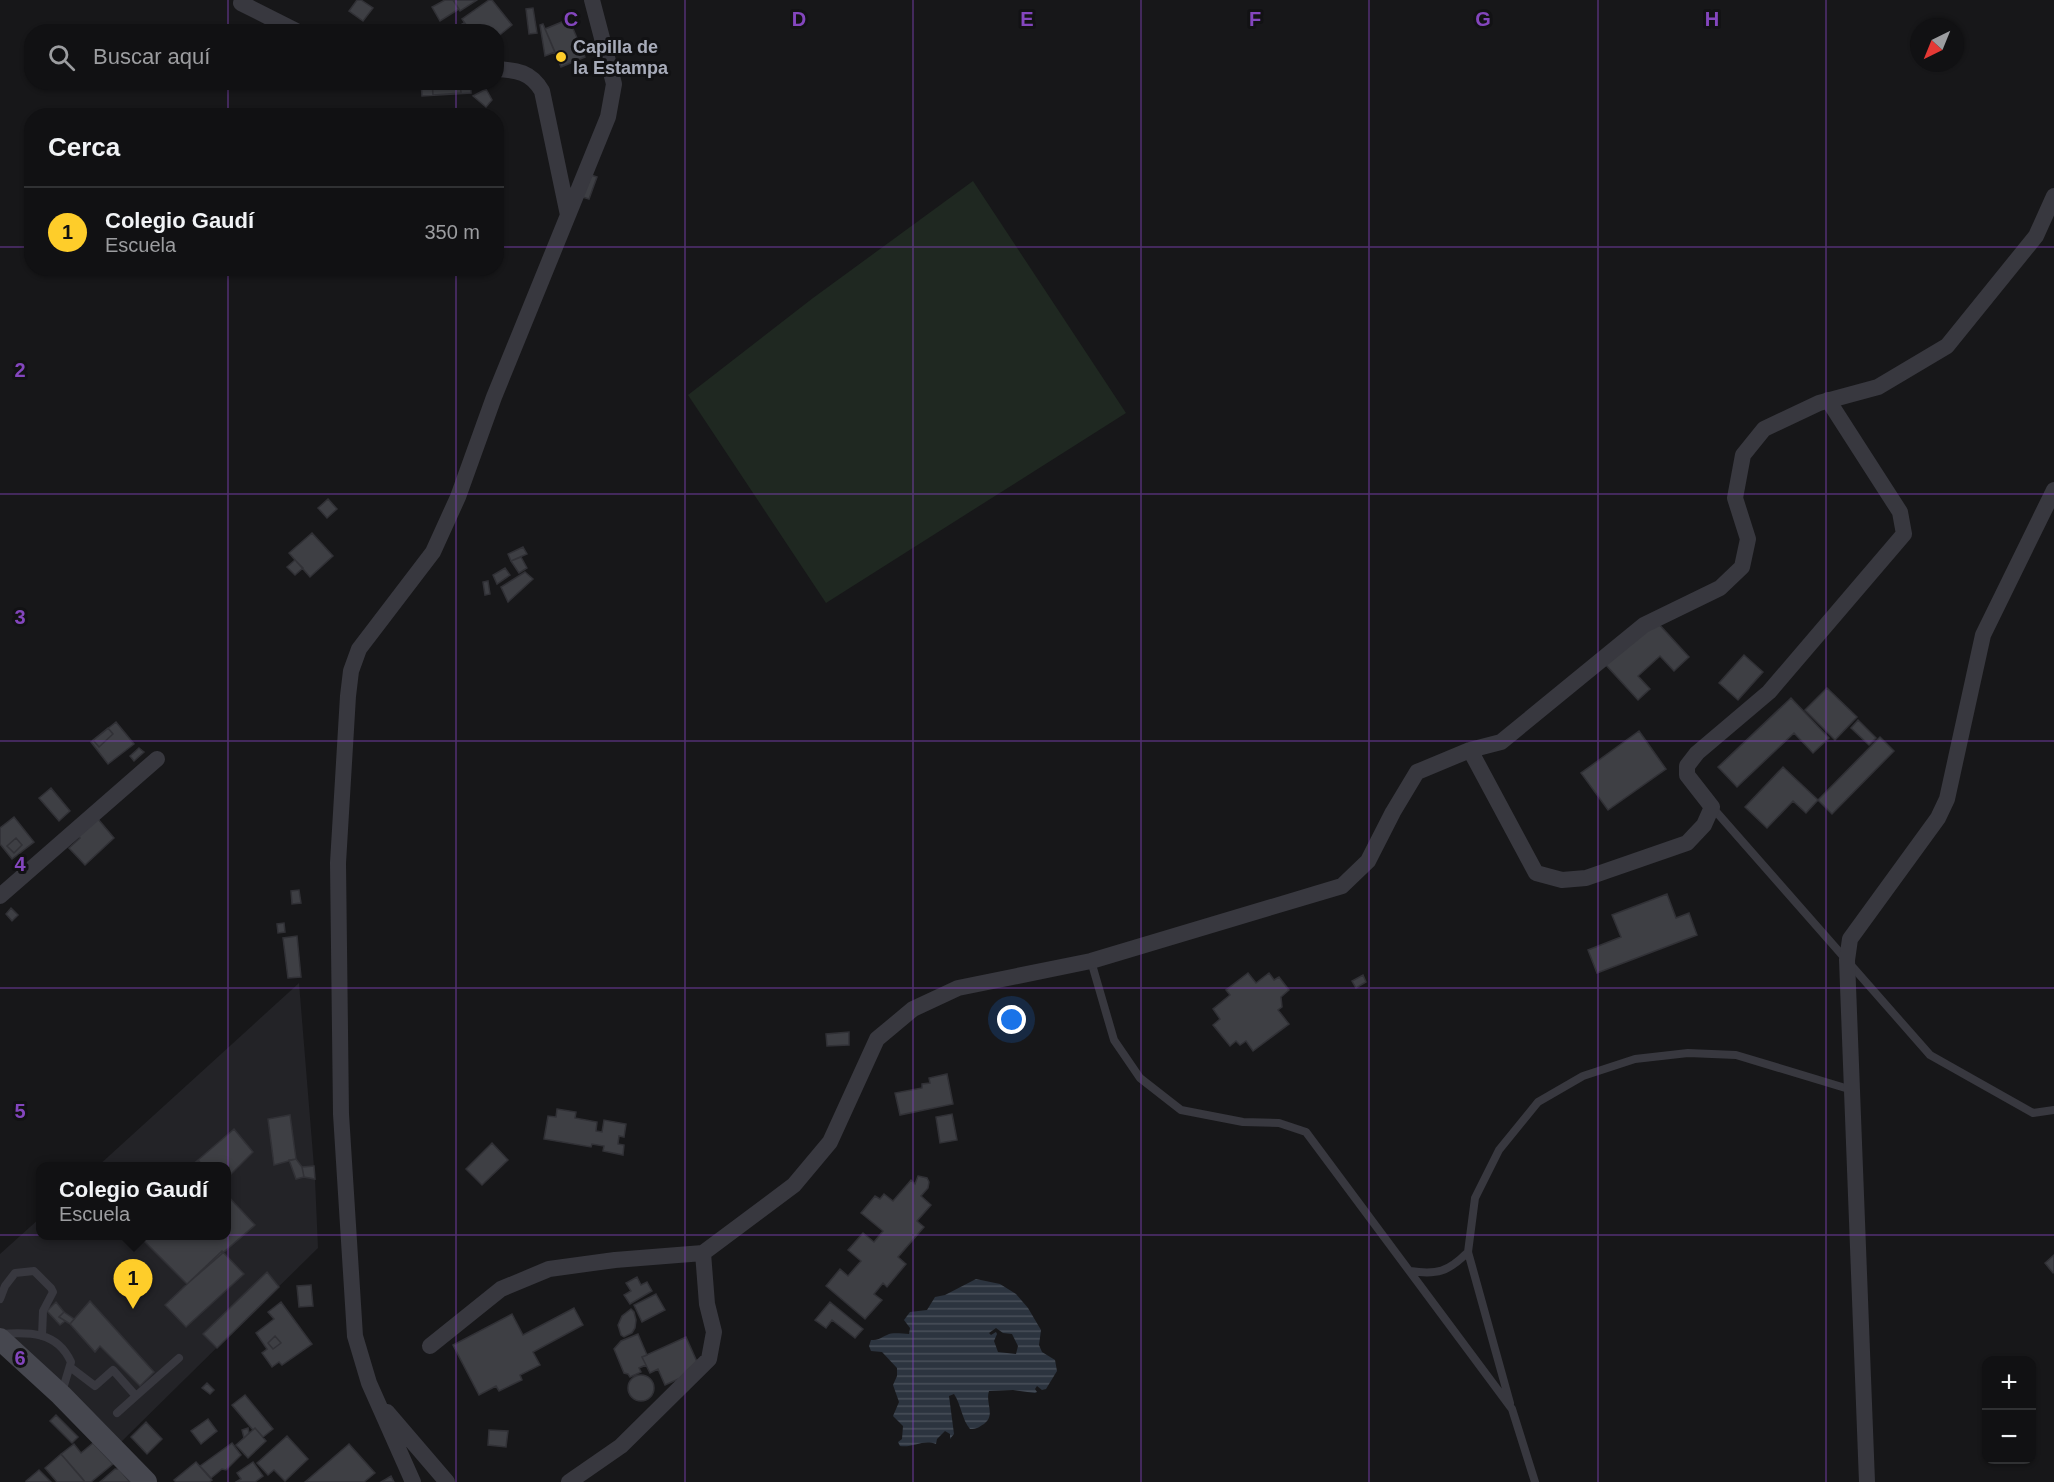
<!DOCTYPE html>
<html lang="es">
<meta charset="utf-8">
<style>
:root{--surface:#111113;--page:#1a1a1c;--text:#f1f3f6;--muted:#9c9da0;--line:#303133;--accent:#fecd2a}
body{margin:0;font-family:Arial,sans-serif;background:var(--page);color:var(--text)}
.controls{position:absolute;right:18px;bottom:18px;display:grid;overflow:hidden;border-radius:12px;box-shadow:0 2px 4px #0004}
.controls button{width:54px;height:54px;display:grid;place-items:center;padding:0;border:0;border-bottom:2px solid var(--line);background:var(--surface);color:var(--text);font:30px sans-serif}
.compass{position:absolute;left:1910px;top:18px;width:54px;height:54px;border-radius:50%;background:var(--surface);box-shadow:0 2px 4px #0004;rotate:223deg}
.you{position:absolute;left:1012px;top:1020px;width:21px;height:21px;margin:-15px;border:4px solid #fff;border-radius:50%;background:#1a73e8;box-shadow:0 0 0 9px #1a73e833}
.badge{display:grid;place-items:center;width:39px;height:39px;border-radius:50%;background:var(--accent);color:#111;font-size:20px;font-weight:700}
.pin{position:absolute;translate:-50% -50px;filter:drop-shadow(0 2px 3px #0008)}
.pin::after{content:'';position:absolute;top:32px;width:21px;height:18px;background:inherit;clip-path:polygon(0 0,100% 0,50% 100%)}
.popup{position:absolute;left:36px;top:1162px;width:195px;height:78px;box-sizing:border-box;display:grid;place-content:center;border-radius:12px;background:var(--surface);filter:drop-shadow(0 2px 4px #0005);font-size:20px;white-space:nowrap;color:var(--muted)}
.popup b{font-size:22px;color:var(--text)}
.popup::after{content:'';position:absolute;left:50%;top:100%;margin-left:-12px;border:12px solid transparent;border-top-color:var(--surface)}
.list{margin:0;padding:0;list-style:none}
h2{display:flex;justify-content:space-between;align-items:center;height:78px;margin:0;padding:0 24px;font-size:26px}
h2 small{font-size:20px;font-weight:400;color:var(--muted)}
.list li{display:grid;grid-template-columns:39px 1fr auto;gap:18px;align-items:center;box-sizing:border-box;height:90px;padding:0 24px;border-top:2px solid var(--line)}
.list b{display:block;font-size:22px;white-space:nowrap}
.list p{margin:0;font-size:20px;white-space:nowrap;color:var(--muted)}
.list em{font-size:20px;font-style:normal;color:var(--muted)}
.icon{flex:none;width:33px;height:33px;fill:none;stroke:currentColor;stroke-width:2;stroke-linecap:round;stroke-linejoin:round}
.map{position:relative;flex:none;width:2054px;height:1482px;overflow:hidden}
.search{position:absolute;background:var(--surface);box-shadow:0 2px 4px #0004;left:24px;top:24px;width:480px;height:66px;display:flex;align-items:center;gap:15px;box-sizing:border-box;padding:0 21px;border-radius:24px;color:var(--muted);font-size:22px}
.panel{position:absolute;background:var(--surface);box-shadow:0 2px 4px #0004;left:24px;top:108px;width:480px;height:168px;border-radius:24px}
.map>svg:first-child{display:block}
.built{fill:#232327}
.green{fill:#1f2821}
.water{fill:url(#water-rules);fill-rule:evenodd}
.building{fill:#3e3f44;stroke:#313136;stroke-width:1.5}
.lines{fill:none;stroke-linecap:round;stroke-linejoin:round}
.service{stroke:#38383f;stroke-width:8}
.minor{stroke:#38383f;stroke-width:16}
.secondary{stroke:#46474f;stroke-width:22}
.grid{fill:none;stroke:#8446be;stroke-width:1.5;stroke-opacity:0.55}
.poi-dot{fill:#fecd2a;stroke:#121214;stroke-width:2}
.labels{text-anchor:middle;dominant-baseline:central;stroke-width:6;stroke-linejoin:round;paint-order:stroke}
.poi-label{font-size:18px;font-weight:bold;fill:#a8acba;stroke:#121214;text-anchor:start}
.grid-label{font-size:20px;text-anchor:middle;font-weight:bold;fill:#8446be;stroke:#121214;stroke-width:6;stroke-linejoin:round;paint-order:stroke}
</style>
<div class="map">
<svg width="2054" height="1482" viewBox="0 0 2054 1482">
<defs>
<pattern id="water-rules" width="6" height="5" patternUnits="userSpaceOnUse" patternTransform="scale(1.5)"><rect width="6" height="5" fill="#2c343f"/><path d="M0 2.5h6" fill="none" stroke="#484f59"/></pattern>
</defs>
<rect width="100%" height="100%" fill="#171719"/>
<path class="built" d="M299,983L315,1179L318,1248L118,1445L0,1331V1254L40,1218V1236H226V1166H98Z"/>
<path class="green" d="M973,181L1126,413L826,603L688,395L813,298Z"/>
<path class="water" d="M976,1279L1000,1284L1016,1294L1028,1308L1041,1330L1039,1345L1042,1352L1055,1360L1057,1371L1046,1389L1042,1390L1037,1386L1035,1389L1037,1392L1035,1393L1013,1390L989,1391C985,1403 996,1415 984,1424C979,1427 977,1429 970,1429C962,1420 961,1404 954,1394L949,1396L954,1434L950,1439V1434L945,1431L937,1439L936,1444C923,1439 913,1448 900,1446L898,1442L902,1439L903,1426L893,1416L899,1402L893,1385L897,1376V1368L882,1352L871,1351L869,1346L871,1340C879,1340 880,1338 887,1335C893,1332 902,1334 909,1334L910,1328L904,1320L910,1312L927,1310L935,1297L945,1295ZM996,1328L1003,1333L1012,1334L1018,1346L1016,1354L998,1352L994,1341L997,1334L996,1332L991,1335L989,1333Z"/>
<path class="building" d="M357,0H361L373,8L363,21L349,11Z
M445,0H453L459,9L440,21L432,7Z
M453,0H477L460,11Z
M489,0H492L512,25L496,38V32H471L462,19Z
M533,8L537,33L529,34L526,9Z
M569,19L585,57L561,67L545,29Z
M464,23L471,32H454L453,29Z
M543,24L555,52L545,56L540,25Z
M421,82H471V93L422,96Z
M432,82H460L461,93L433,95Z
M486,89L492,100L486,107L473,96Z
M588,174L597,177L589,199L579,196Z
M328,499L337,509L327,518L318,508Z
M312,533L333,556L310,577L289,553Z
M523,547L527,554L511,561L508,554Z
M521,557L527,568L519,573L511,561Z
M295,560L303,568L295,575L287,567Z
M505,568L510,575L497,584L493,575Z
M525,572L533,579L508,602L501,587Z
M488,581L490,594L485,595L483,582Z
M1657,622L1689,657L1674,671L1660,656L1638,676L1650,689L1638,700L1605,664Z
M1744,655L1763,672L1738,700L1719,683Z
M1827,688L1857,717L1835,740L1805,710Z
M1791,698L1829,738L1813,753L1794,733L1737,787L1718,767Z
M1858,720L1876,738L1869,745L1851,728Z
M116,722L134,744L108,764L91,742Z
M108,728L113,734L99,747L93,740Z
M1639,731L1666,769L1608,810L1581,773Z
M1880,737L1894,751L1832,814L1818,800Z
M139,748L144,752L134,761L130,756Z
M1783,767L1818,800L1806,813L1793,801L1767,828L1745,807Z
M51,788L70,811L59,821L39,798Z
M14,817L34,842L12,859L0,844V828Z
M98,819L114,838L85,865L69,848L80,838L78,834Z
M16,838L22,845L14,853L7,846Z
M299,890L301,903L292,904L291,891Z
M1667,894L1676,918L1689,913L1697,935L1597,973L1588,950L1621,937L1612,915Z
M11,908L18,915L12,921L6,914Z
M284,923L285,932L278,933L277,924Z
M297,936L301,977L288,978L283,938Z
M1248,973L1256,983L1269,973L1274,980L1279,977L1289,990L1281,997L1282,1007L1278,1010L1289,1024L1253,1051L1246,1041L1240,1045L1236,1041L1230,1046L1213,1025L1220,1019L1213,1009L1230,995L1226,990Z
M1363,975L1366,982L1356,988L1352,981Z
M849,1032V1045L827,1046L826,1034Z
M947,1074L953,1104L900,1115L895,1093L922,1088V1084L930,1083L929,1078Z
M557,1109L576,1112L575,1118L597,1122L596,1131L602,1132L604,1120L626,1124L624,1137L619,1136L618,1144L624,1145L623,1155L603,1151L604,1146L592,1144L591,1147L544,1139L548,1116L556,1117Z
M952,1114L957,1140L940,1143L936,1117Z
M290,1115L296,1159L274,1165L268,1119Z
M234,1129L253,1152L226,1179V1166H203L198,1160Z
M492,1143L508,1160L482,1185L466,1169Z
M296,1159L302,1167L304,1177L296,1179L289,1160Z
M198,1160L203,1166H191Z
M314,1166L315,1179L304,1177L302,1167Z
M918,1176L927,1178L929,1182L928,1188L921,1196L931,1205L917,1221L924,1227L898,1257L906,1264L887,1287L883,1283L874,1294L882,1300L865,1319L826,1286L840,1269L848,1276L861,1261L848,1250L863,1233L874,1242L883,1231L861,1213L875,1196L880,1199L884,1194L893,1201L911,1180L915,1184Z
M226,1194L255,1225L187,1284L143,1240L147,1236H226Z
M222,1251L244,1274L186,1327L165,1305Z
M2054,1255V1272L2053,1273L2045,1263Z
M267,1272L279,1287L217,1348L203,1334Z
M637,1277L641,1285L647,1282L652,1291L630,1304L624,1295L631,1291L626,1283Z
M311,1285L313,1306L299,1307L297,1286Z
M656,1294L665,1310L642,1322L634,1305Z
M90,1301L154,1372L140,1386L100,1346L95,1352L70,1324Z
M56,1302L64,1312L59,1317L65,1321L60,1325L47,1311Z
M281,1302L312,1344L282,1365L279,1362L272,1367L262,1353L267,1349L256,1333L274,1319L268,1312Z
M830,1302L863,1329L855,1338L832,1320L826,1328L815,1320Z
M574,1308L583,1325L533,1352L540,1365L520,1375L522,1380L499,1391L496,1386L479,1395L453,1345L512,1314L523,1335Z
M631,1309L634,1312L636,1320L635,1328L632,1333L624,1337L621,1335L618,1325L622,1316Z
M64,1312L74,1319L70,1324L59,1317Z
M638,1334L647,1355L642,1357L646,1365L639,1368L641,1372L630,1377L628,1374L624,1373L614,1349L621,1341Z
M275,1336L281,1343L273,1349L268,1343Z
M686,1337L698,1364L694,1372L665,1385L658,1369L650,1373L642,1357Z
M628 1388a13 13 0 1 1 26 0a13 13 0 1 1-26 0Z
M207,1383L214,1390L210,1394L202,1388Z
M245,1395L273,1429L263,1437L255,1428L253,1430L232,1405Z
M56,1415L78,1437L72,1443L50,1421Z
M208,1419L217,1431L201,1444L191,1431Z
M146,1422L162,1439L147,1454L131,1437Z
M248,1428L249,1433L244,1438L242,1430Z
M255,1428L266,1441L248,1458L236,1445Z
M489,1430L508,1431L506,1447L488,1445Z
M287,1436L308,1459L285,1481L274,1470L268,1475L257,1463Z
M93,1443L113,1464L91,1482H85L61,1454L74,1444L81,1453Z
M232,1443L241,1455L226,1470L222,1469L211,1478L200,1466Z
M349,1444L375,1473L364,1482H305Z
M61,1454L82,1478L85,1482H57L45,1468Z
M196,1462L212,1480L209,1482H176L174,1480Z
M253,1462L263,1476L255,1482H236L241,1479L237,1473Z
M115,1469H119L130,1482H100Z
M39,1470L51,1482H26V1481Z
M391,1476L394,1482H381Z"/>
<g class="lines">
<path class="service" d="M1712,807L1930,1055L2033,1113L2054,1110
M1091,961L1114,1040L1140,1078L1181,1110L1243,1122L1279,1123L1306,1132L1512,1409L1535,1482
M1410,1271C1437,1275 1448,1272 1468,1252
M0,1299L5,1286L15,1273L34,1271L51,1288L53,1292L43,1311L42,1336
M0,1334C29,1332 57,1331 71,1362L62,1392
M70,1367L95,1386L113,1370L136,1396L179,1358
M1510,1403L1468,1252L1475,1198L1499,1150L1538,1102L1583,1076L1635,1059L1688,1053L1736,1055L1852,1090
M117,1413L136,1396"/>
<path class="minor" d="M241,3L298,32
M496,69C517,70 531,72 542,91L568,215
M1470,750L1536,873L1562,880L1586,878L1687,843L1704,825L1712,807L1687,775V766L1697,753L1769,692L1904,534L1900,512L1828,400
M0,896L157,759
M430,1346L501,1289L549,1269L615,1260L703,1253L794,1185L830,1142L877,1039L913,1009L958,988L1091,961L1342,886L1368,861L1393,812L1417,772L1470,750L1501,742L1644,625L1720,588L1742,567L1748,539L1735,498L1743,455L1764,429L1819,403L1878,387L1947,346L2036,236L2054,196
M387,1412L447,1482
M413,1482L369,1383L355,1336L341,1114L338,863L348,696L351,671L359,649L433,552L458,497L494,397L608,117L614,84L592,0
M569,1482L621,1446L709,1359L714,1332L707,1304L703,1253
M1867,1482L1847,960L1850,939L1938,818L1947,799L1983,635L2054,490"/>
<path class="secondary" d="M0,1339L61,1395L146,1482"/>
</g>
<path class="grid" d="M228,0V32M456,0V32M685,0V1482M913,0V1482M1141,0V1482M1369,0V1482M1598,0V1482M1826,0V1482M228,82V116M456,82V116M0,247H32M496,247H2054M228,268V1482M456,268V1482M0,494H2054M0,741H2054M0,988H2054M0,1235H2054"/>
<circle class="poi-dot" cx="561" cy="57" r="6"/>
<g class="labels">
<g class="poi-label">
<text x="573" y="47">Capilla de<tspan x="573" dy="21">la Estampa</tspan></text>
</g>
</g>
<g class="grid-label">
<text x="571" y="26">C</text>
<text x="799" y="26">D</text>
<text x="1027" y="26">E</text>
<text x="1255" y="26">F</text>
<text x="1483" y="26">G</text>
<text x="1712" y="26">H</text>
<text x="20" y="377">2</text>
<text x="20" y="624">3</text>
<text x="20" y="871">4</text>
<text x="20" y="1118">5</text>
<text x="20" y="1365">6</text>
</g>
</svg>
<div class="controls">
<button>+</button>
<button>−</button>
</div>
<svg class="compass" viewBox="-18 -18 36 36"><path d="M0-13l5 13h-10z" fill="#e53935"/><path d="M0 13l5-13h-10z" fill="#9c9da0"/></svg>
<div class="you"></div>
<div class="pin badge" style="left:133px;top:1309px">1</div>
<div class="popup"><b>Colegio Gaudí</b>Escuela</div>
<div class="search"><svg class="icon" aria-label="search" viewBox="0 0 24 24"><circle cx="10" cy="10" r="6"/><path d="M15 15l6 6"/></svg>Buscar aquí</div>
<section class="panel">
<h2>Cerca<small></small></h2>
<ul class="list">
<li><span class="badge">1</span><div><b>Colegio Gaudí</b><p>Escuela</p></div><em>350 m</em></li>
</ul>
</section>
</div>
